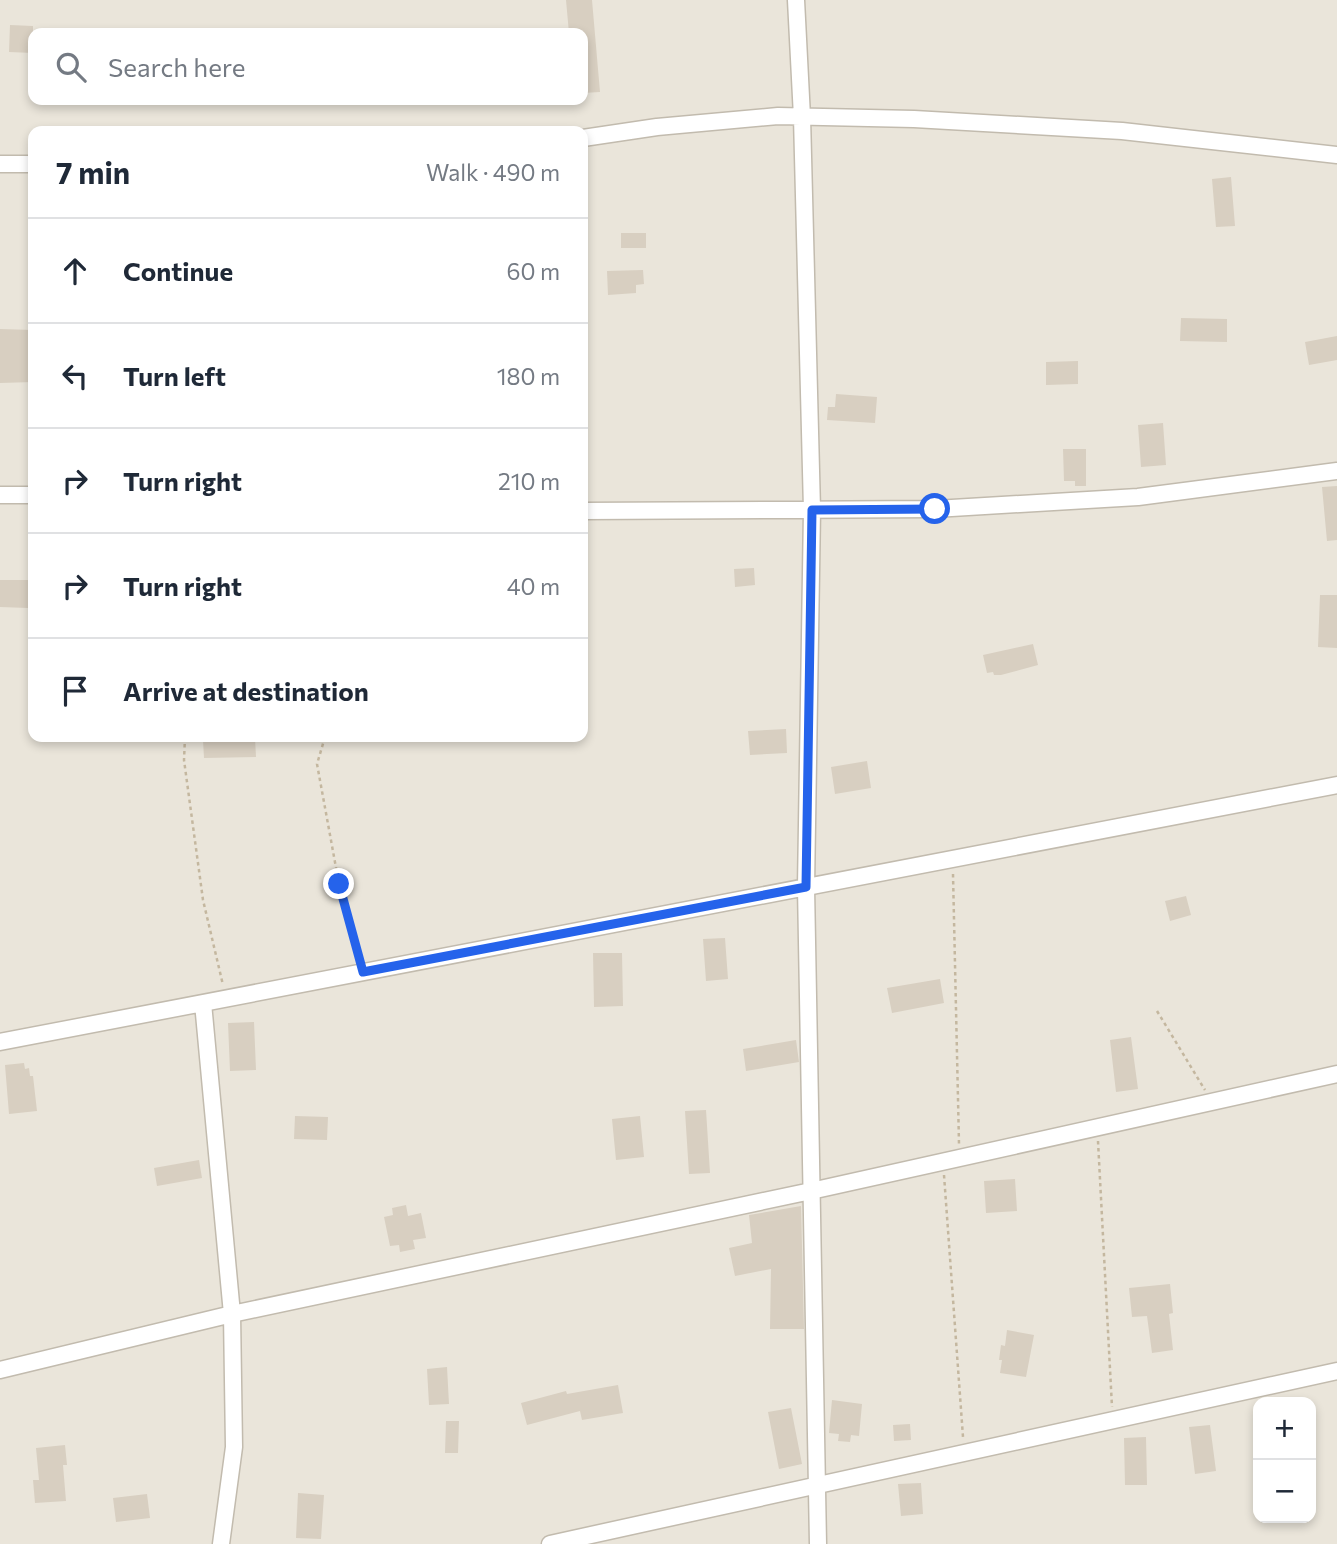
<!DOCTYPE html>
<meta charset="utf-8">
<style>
:root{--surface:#fff;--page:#f6f6f7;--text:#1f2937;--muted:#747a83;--line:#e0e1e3}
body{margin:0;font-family:Commissioner,sans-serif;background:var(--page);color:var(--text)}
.controls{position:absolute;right:21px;bottom:21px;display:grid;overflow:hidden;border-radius:14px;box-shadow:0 4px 10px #0003}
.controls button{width:63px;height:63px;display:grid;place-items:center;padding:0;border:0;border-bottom:2px solid var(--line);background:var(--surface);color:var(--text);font:35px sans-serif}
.stop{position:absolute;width:21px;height:21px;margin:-16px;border:5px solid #2563eb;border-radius:50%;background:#fff}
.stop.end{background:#2563eb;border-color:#fff;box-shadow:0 2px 7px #0008}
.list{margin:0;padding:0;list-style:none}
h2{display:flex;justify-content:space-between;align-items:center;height:91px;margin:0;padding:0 28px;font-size:30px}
h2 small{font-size:23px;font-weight:400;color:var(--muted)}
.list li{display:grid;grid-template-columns:46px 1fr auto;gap:21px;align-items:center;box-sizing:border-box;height:105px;padding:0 28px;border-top:2px solid var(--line)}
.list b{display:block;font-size:26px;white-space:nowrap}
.list em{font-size:23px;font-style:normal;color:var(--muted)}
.icon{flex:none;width:38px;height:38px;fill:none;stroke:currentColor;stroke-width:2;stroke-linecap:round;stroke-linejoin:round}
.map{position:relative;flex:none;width:1337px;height:1544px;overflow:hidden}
.search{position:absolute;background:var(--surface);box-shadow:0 4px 10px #0003;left:28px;top:28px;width:560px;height:77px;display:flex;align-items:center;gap:18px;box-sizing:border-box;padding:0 24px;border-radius:14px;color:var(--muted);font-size:26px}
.panel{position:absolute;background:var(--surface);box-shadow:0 4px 10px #0003;left:28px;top:126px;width:560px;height:616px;border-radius:14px}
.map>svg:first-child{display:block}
.residential{fill:#eae5da;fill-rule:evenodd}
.building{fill:#d8cfc1}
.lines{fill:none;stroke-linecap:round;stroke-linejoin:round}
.street-casing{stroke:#c2bbae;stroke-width:19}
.path{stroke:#c4b79f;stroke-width:2.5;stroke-dasharray:3.5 3.5;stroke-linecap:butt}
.street{stroke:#fff;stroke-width:16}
.route{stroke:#2563eb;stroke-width:9}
</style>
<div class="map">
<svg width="1337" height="1544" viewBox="0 0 1337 1544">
<rect width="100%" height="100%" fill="#f6f3ec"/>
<path class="residential" d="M0,0H1337V1544H0ZM33,33H583V100H33ZM33,131H583V737H33ZM1258,1402H1311V1518H1258Z"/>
<path class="building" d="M566,0H592L600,92L583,93V33H569Z
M10,25L33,26V53L9,52Z
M1231,177L1235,226L1216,227L1212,179Z
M621,233H646V248H621Z
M643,270L644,284L636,285V293L608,295L607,271Z
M1181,318L1227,319V342L1180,341Z
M0,329L33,330V382L0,383Z
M1337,336V360L1309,365L1305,342Z
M1078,361V384L1046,385V362Z
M836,394L877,397L875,423L827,420L828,407H835Z
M1163,423L1166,465L1141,467L1138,425Z
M1063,449H1086V486H1075V481H1064Z
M1337,486V540L1327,541L1322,487Z
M754,568L755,585L735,587L734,569Z
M0,580H29L28,608L0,607Z
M1320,595H1337V648L1318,647Z
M1033,644L1038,665L1001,675H994L993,672L987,673L983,655Z
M786,729L787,753L750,755L748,731Z
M255,738L256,757L204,758L203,740Z
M867,761L871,788L835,794L831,767Z
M1186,896L1191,915L1170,921L1165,901Z
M725,938L728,979L706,981L703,939Z
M593,953H622L623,1006L594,1007Z
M940,979L944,1003L892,1013L887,988Z
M254,1022L256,1070L230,1071L228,1023Z
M1131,1037L1138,1089L1116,1092L1110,1040Z
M796,1040L799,1062L746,1071L743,1049Z
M24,1063L25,1069L29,1068L30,1076H33L37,1111L9,1114L5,1065Z
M706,1110L710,1173L689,1174L685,1111Z
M295,1116L328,1117L327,1140L294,1139Z
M640,1116L644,1157L616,1160L612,1119Z
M199,1160L202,1178L157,1186L154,1168Z
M1015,1179L1017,1211L986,1213L984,1181Z
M406,1205L408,1216L421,1213L426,1238L413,1240L415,1249L400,1252L399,1245L390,1246L384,1217L393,1215L392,1208Z
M801,1206L804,1329H770L771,1269L735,1276L729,1248L752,1243L749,1215Z
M1170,1284L1173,1313L1169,1314L1173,1350L1152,1353L1147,1316L1132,1317L1129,1288Z
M1007,1330L1034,1335L1026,1377L1000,1373L1002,1360H999L1001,1345L1005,1346Z
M447,1367L449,1404L429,1405L427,1369Z
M618,1385L623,1413L582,1420L580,1411L527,1425L521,1403L566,1391L567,1394Z
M832,1400L862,1404L859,1436L851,1435L850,1442L838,1441L839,1434L829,1433Z
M791,1408L802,1464L779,1469L768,1412Z
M446,1421H459L458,1453H445Z
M910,1424L911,1440L894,1441L893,1425Z
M1210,1425L1216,1471L1195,1474L1189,1427Z
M1146,1437L1147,1485H1125L1124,1438Z
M65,1445L67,1465H63L66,1501L35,1503L33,1480H39L36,1448Z
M921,1483L923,1514L901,1516L898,1484Z
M298,1493L324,1495L321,1539L296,1538Z
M147,1494L150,1518L116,1522L113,1498Z"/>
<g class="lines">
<g class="street-casing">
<path id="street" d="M796,0L802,117L812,510L806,887L818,1544
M583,138L657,127L778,116L914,119L1122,131L1337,155
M0,164H33
M0,495H33
M583,511L935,509L1138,497L1337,471
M203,1003L232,1314L234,1447L221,1544
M0,1042L1337,785
M0,1370L232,1314L811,1191L1337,1074
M550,1544L1337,1371"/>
</g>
<path class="path" d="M185,737L184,760L203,900L223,985
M325,737L317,764L339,884L359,959
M953,874L959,1144
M1157,1011L1205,1090
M1098,1141L1112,1407
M944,1175L963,1437"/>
<use href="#street" class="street"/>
</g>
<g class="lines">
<path class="route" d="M339,884L363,972L806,887L812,510L935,509"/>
</g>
</svg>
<div class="controls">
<button>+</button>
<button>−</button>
</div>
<div class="stop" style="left:935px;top:509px"></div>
<div class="stop end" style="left:339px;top:884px"></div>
<div class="search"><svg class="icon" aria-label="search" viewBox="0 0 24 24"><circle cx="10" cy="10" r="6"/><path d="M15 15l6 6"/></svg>Search here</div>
<section class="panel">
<h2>7 min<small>Walk · 490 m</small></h2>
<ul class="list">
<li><svg class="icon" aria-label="ahead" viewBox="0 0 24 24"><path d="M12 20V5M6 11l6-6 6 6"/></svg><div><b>Continue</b></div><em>60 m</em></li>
<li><svg class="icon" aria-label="left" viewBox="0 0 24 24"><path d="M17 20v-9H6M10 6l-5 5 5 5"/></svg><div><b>Turn left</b></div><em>180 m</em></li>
<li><svg class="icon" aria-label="right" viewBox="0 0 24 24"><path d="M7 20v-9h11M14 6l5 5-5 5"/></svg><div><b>Turn right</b></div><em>210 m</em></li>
<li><svg class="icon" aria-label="right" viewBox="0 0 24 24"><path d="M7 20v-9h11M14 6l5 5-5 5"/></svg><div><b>Turn right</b></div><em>40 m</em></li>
<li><svg class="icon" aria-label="arrive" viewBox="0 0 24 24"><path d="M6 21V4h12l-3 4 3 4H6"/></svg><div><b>Arrive at destination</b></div></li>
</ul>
</section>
</div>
